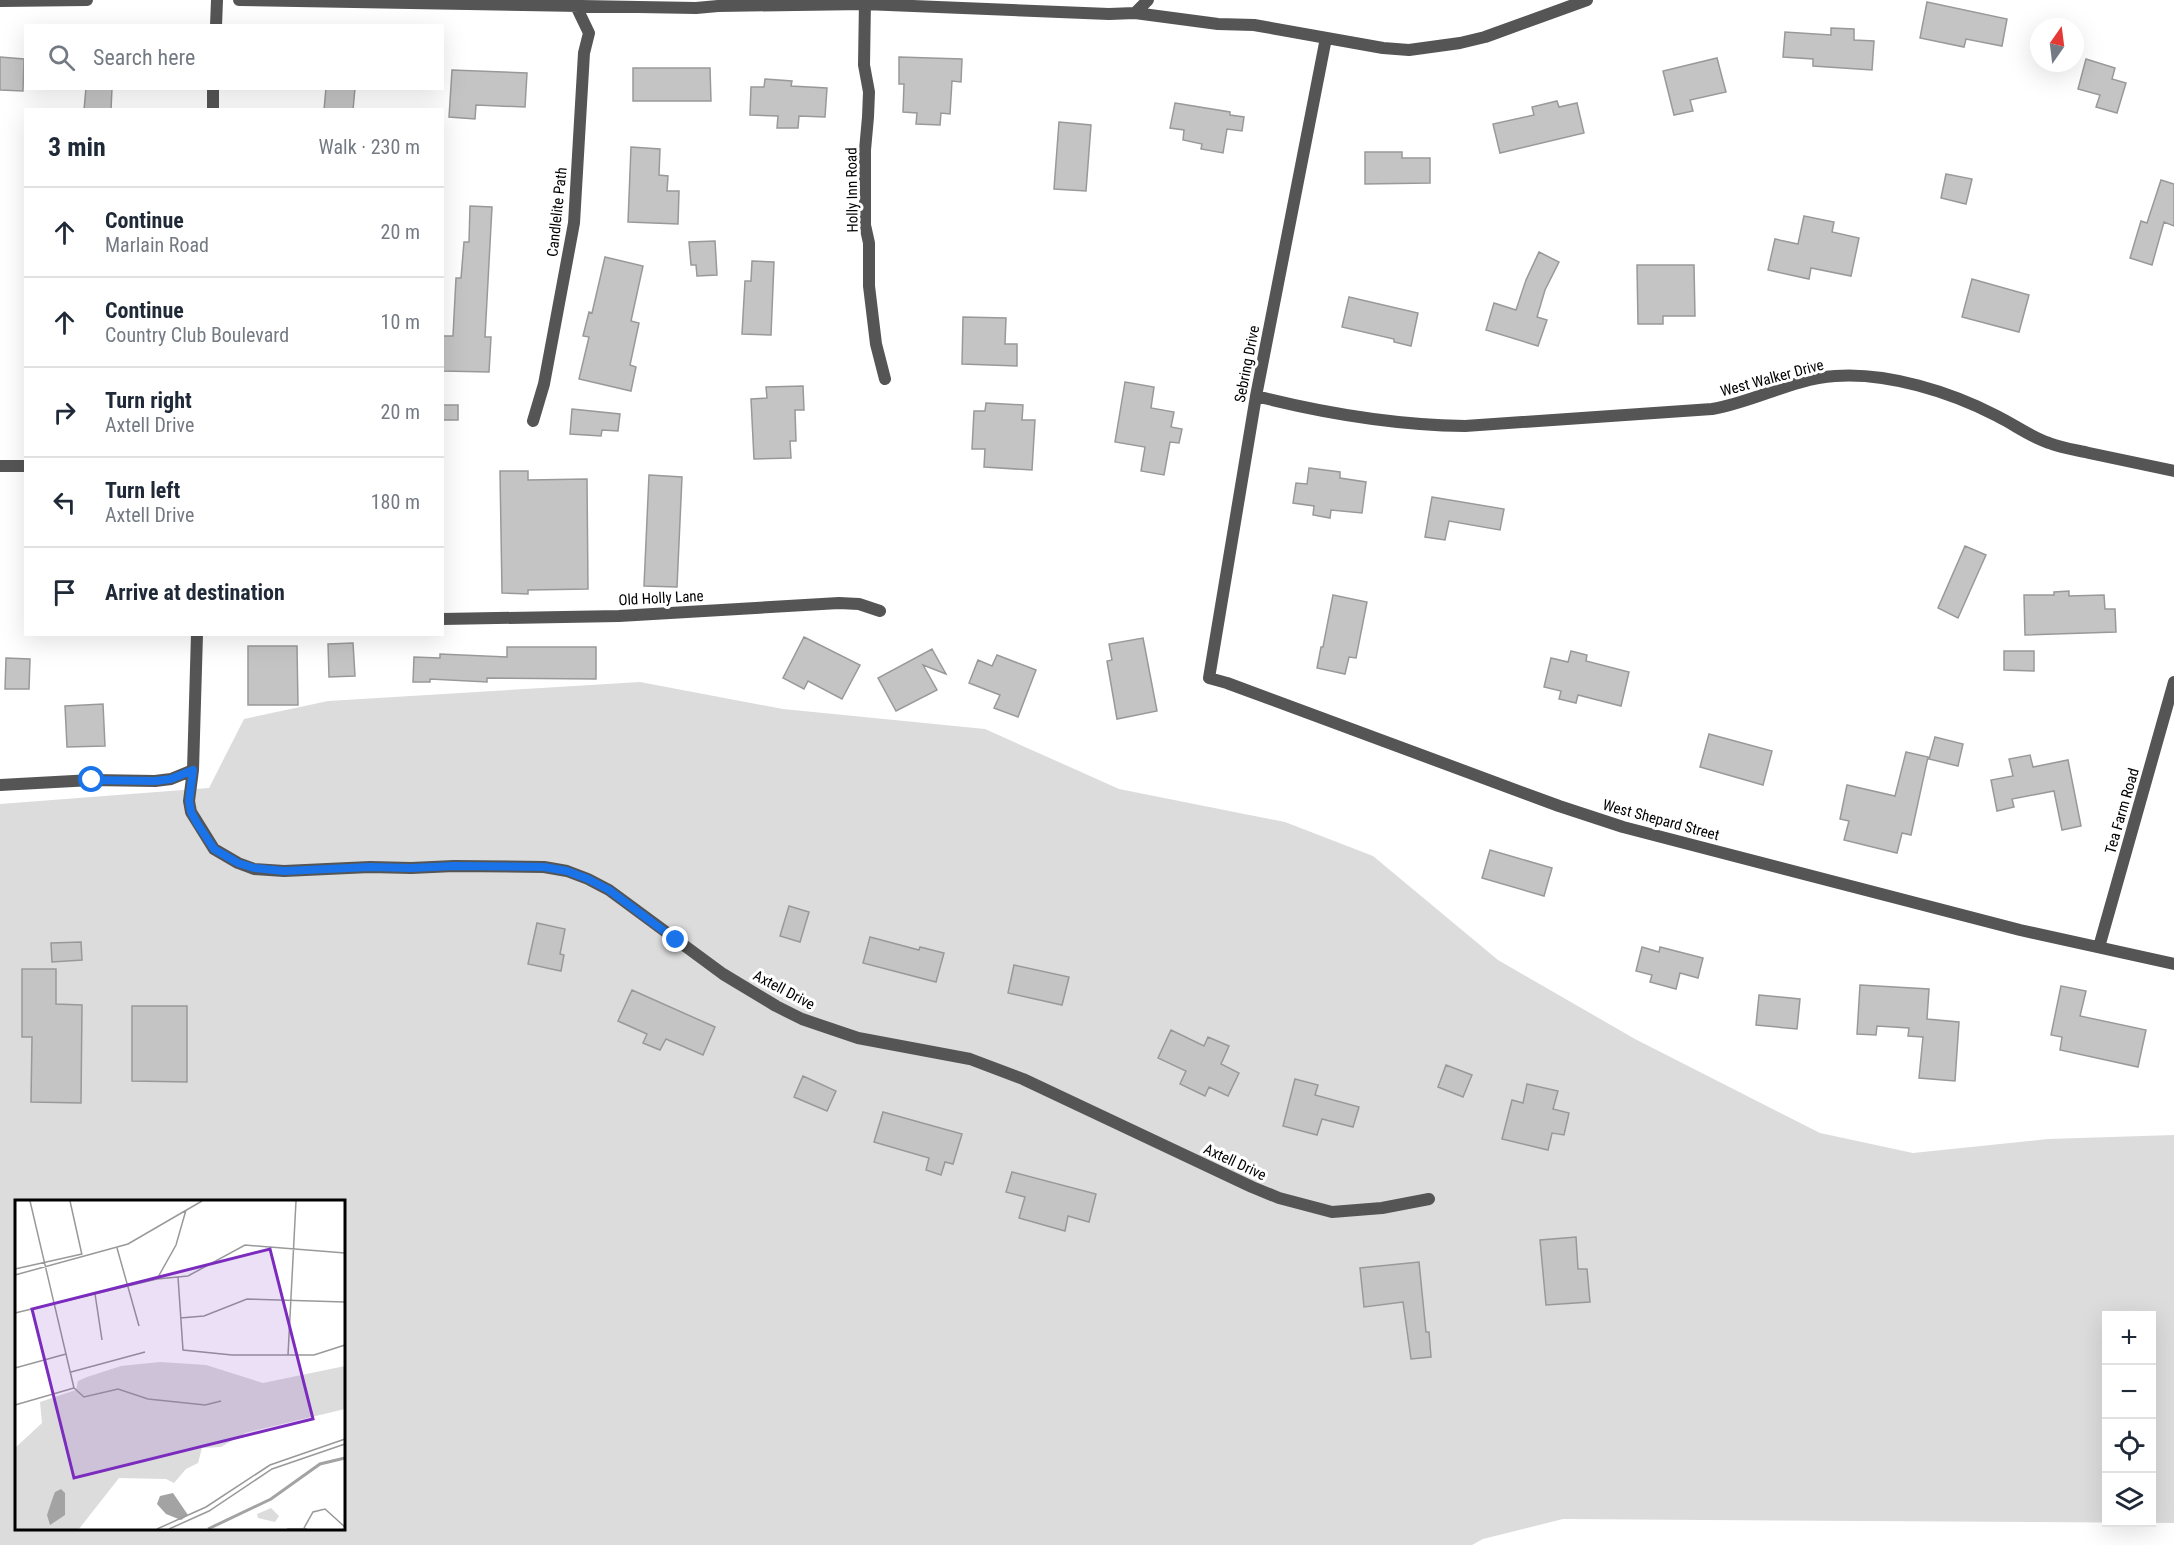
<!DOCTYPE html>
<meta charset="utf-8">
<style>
:root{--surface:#fff;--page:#f2f2f3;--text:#1f2937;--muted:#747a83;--line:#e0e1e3}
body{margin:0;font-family:"Roboto Condensed",sans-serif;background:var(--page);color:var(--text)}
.controls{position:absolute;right:18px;bottom:18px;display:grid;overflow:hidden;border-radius:0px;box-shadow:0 6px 24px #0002}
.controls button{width:54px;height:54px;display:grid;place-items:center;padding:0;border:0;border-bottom:2px solid var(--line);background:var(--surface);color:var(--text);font:30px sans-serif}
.compass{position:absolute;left:2030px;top:18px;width:54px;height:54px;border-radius:50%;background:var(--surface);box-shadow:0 6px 24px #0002;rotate:14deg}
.stop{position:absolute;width:18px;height:18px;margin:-14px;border:4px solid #1a73e8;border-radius:50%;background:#fff}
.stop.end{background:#1a73e8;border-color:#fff;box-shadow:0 2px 6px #0008}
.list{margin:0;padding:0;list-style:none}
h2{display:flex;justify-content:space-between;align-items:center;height:78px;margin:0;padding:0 24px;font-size:26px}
h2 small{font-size:20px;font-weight:400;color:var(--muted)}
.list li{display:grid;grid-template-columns:39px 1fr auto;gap:18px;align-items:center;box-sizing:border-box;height:90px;padding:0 24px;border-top:2px solid var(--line)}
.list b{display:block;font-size:22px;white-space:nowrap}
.list p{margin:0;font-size:20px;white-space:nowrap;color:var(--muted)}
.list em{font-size:20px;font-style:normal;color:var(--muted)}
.icon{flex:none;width:33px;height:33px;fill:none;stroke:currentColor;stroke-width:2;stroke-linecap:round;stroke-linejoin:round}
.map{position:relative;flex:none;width:2174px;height:1545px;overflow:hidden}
.search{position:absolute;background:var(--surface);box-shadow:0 6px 24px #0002;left:24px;top:24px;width:420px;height:66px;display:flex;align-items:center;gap:15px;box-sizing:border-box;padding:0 21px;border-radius:0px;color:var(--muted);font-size:22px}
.panel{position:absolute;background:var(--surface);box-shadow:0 6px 24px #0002;left:24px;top:108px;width:420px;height:528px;border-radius:0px}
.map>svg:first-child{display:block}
.green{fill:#dcdcdc;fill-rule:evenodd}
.building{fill:#c4c4c4;stroke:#999;stroke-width:1.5}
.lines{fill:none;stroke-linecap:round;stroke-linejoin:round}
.street{stroke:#555;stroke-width:12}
.route{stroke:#1a73e8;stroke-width:8}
.labels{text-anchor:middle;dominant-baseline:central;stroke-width:6;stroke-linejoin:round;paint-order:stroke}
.street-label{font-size:15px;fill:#000;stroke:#fff}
.inset-river{fill:none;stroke:#a3a3a3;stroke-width:3}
.inset-road{fill:none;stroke:#999;stroke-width:1.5}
.view{fill:#7b2cbf;fill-opacity:0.15;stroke:#7b2cbf;stroke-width:3}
.inset-edge{fill:none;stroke:#000;stroke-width:3}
</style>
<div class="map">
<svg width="2174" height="1545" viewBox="0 0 2174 1545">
<rect width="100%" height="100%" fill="#fff"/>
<path class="green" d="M640,682L783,709L985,729L1119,789L1285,822L1373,856L1498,960L1635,1039L1820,1133L1913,1153L2048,1139L2174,1135V1523L1563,1519L1483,1539L1472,1545H0V804L209,788L244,719L328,701ZM16,1202H344V1528H16ZM2106,1316H2152V1522H2106Z"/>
<path class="building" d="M1927,2L2007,19L2002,46L1966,39L1964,47L1920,38Z
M1831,28L1854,29V40L1874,41L1872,70L1813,66V59L1783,57L1785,32L1831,35Z
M0,57L24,59L23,91L0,90Z
M899,57L962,59L961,82L952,81L950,114L941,113L940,125L916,124L917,113L903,112L904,84H899Z
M1717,58L1726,92L1690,100L1693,111L1674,115L1663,71Z
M2086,59L2115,68L2112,79L2126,83L2117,113L2096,107L2100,95L2078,89Z
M633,68H710L711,101H633Z
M452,70L527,73L525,107L476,105L475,119L449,117Z
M765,79L792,81L791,86L827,88L825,117L799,116L798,128H777L778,116L750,115L751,87H764Z
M86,88H112L111,110H84Z
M326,88H355L353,110H324Z
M1557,101L1559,107L1577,103L1584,133L1500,153L1493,124L1534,115L1532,107Z
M1175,103L1230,112V115L1244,117L1242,131L1227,129L1223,153L1201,149L1202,144L1183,140L1184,130L1170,128Z
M1059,122L1091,125L1086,191L1054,189Z
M631,147L660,149L659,175L668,176L667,191H679L678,224L628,222Z
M1365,152H1402V158H1430V183L1365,184Z
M1946,174L1972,179L1966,204L1941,198Z
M2161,180L2174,184V226L2164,222L2152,265L2130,258L2141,221L2147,223Z
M470,206L492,207L485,337H491L489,372L442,371V336H453L456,278H461L464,242H469Z
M1804,216L1834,222L1832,232L1859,238L1851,276L1811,268L1809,279L1768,270L1775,239L1798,244Z
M715,241L717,275L697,276L696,265H691L689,242Z
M1539,252L1559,262L1545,290L1537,317L1547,320L1538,346L1486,330L1494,303L1516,310L1526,280Z
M605,257L643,266L631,321L639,323L630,365L636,367L631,391L579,379L589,337L583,336L589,312L592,313Z
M752,261L774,262L771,335L742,334L745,281H751Z
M1637,265H1694L1695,316H1663V324H1638Z
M1972,279L2029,295L2019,332L1962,317Z
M1349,297L1418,313L1411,346L1394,342V339L1342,327Z
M963,317L1006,318L1005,344H1017V366L962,364Z
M1125,382L1154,387L1151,408L1174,412L1171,427L1182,429L1179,443L1170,442L1164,475L1141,471L1145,447L1115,442Z
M803,386L804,410H795L796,441H790L791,458L754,459L751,399L767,398L766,387Z
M986,403L1023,405L1022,420H1035L1032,470L984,467L985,449H972L974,411H985Z
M442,405H458V420H442Z
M572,409L620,414L618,431L602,430L601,436L570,434Z
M1309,468L1340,472V478L1366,482L1362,513L1331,510L1330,518L1313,515L1314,506L1293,503L1296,483L1307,484Z
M500,471H528V480L587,479L588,589L528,590V594L502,593Z
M649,475L682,477L677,587L644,586Z
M1432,497L1504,509L1500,530L1449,521L1445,540L1425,537Z
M1965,546L1986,555L1958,618L1938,608Z
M2069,591V596L2104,595L2105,609H2115L2116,632L2025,635L2024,595H2054V592Z
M1333,595L1367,602L1356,658L1349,657L1345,674L1317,668L1321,647H1323Z
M804,637L860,665L842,699L808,681L804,689L783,678Z
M1143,638L1157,711L1117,719L1107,661L1112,660L1109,644Z
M353,643L355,676L329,677L328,644Z
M248,646H297L298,705H248Z
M507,647H596V679L487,678V682L430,679V682H413L414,657L440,658V654L507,657Z
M932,649L946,674L923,665L937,690L896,711L878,678Z
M1571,651L1587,655L1586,661L1629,672L1621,706L1578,695L1576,703L1559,699L1561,691L1544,687L1551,658L1568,662Z
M2004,651H2034V671L2004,670Z
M997,655L1036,670L1018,717L994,708L1000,695L969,683L978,660L992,666Z
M6,658L30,659L29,689H5Z
M103,704L105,746L67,747L65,706Z
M1709,734L1772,751L1763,785L1700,767Z
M1935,737L1963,744L1958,766L1929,759Z
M1906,752L1928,757L1911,835L1902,833L1897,853L1844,840L1849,821L1840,819L1847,785L1895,796Z
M2030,755L2033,767L2068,760L2081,826L2062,830L2054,791L2012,799L2014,807L1997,811L1991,780L2013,776L2009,759Z
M1490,850L1552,868L1544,896L1482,878Z
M789,906L809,912L800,942L780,936Z
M537,923L565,929L560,954L564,955L561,971L528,964Z
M870,937L919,950L920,947L944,953L936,982L863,963Z
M81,942L82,960L52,962L51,943Z
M1642,947L1659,952L1660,947L1703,958L1698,978L1680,973L1676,989L1650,982L1652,975L1636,971Z
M1014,965L1069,977L1062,1005L1008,993Z
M22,969H56V1004L82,1005L81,1103L31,1102L32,1037H22Z
M1860,985L1929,989L1927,1019L1959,1022L1955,1081L1919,1078L1923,1037L1908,1036L1909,1028L1877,1026L1876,1035L1857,1034Z
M2061,986L2086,991L2080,1016L2146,1030L2138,1067L2060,1050L2062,1037L2051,1035Z
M632,990L715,1027L703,1055L666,1039L660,1050L643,1043L647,1034L618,1021Z
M1759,995L1800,999L1797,1029L1756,1025Z
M132,1006H187V1082L132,1081Z
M1171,1030L1204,1046L1208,1037L1229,1046L1221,1064L1239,1073L1228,1096L1209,1087L1205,1096L1180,1084L1186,1071L1158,1058Z
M1446,1065L1472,1075L1463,1097L1438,1087Z
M803,1076L836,1091L827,1111L794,1097Z
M1295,1079L1318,1085L1315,1095L1359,1107L1353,1127L1322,1119L1317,1135L1283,1126Z
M1527,1084L1558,1091L1553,1109L1569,1113L1564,1135L1552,1133L1548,1150L1502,1139L1512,1100L1523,1103Z
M883,1112L962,1134L953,1164L945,1162L941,1175L926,1170L929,1158L874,1142Z
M1012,1172L1096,1194L1089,1222L1068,1216L1065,1231L1019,1218L1025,1197L1006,1192Z
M1576,1237L1578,1269H1587L1590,1302L1546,1305L1540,1240Z
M1419,1262L1426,1332H1429L1431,1357L1411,1359L1403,1302L1364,1307L1360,1268Z"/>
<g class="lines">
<path class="street" d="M239,0L696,8L718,6L864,4L1109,14L1135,13L1218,24L1254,25L1383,48L1409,50L1460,43L1485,37L1587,0
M865,0L864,65L869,92L868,117L865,150V225L869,243V286L876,344L885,379
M0,1L87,0
M1135,13L1148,0
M216,26L217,0
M1326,38L1256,396L1209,678L1227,683L1559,806L1623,827L2020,930L2174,964
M213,110V88
M1256,396C1323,413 1397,425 1465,426L1712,409C1754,402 1792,379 1835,376C1887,372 1951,392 1997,416C2015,425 2031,437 2049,443C2062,448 2076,450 2089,453C2118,459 2146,465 2174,471
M533,421L544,384L574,223L584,53L589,33L576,6
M0,466H26
M442,619L619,616L839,603L859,604L880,611
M193,770L189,801L191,812L214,849L238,863L254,869L284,871L370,867L411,868L454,866L544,867L567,871L588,879L609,890L723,974L776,1006L802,1019L858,1038L970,1059L1023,1079L1252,1187L1279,1198L1332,1212L1382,1208L1429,1199
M0,785L92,780L155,781L171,779L193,770L197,634
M2099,947L2174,682"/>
</g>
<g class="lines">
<path class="route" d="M92,780L155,781L171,779L193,770L189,801L191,812L197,823L214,849L238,863L254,868L284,871L370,867L411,868L454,866L544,867L567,871L588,879L609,890L676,940"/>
</g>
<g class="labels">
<g class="street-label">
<text transform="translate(852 190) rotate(-91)">Holly Inn Road</text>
<text transform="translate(557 212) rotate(-84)">Candlelite Path</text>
<text transform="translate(1247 364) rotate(-79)">Sebring Drive</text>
<text transform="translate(1772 378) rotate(-15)">West Walker Drive</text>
<text transform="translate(661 598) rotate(-3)">Old Holly Lane</text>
<text transform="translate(2122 811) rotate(-74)">Tea Farm Road</text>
<text transform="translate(1661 820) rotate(15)">West Shepard Street</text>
<text transform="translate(784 990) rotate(28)">Axtell Drive</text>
<text transform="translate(1235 1162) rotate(25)">Axtell Drive</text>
</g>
</g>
<g transform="translate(15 1200)">
<rect width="330" height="330" fill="#fff"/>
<path d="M145,162L191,165L248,183L330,166V209L230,233L206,247L187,248L183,263L171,269L159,283L151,279L104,278L64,329H0V248L27,223L25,202L61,190L63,181L72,177L106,166ZM256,308L264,316L260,322L243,318L242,314Z" fill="#dcdcdc"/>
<path d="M46,289L50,293V315L35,325L32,315L37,300L40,292ZM158,293L173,315L166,320L151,314L142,304L145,296Z" fill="#a3a3a3"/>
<path class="inset-river" d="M193,329L256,299L305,264L330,258"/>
<path class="inset-road" d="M55,1L67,55M102,48L124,126M0,69L67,54M0,75L113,44L187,1M163,77L168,150L217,155H299L330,145M142,79L161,45L171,10M80,94L87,140M0,113L142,79L173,76L230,45L330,53M165,118L189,116L232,99L330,102M273,155L281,1M0,168L51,154M56,172L130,152M59,188L69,197L103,189L133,199L190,205L206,201M0,205L59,188L15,1M289,328L298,312L310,309L330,327M142,329L191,307L255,265L330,239M154,329L194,311L257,269L330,244M272,329H292"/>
<path class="view" d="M255,49L298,219L59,278L17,109Z"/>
<rect width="330" height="330" class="inset-edge"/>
</g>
</svg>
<div class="controls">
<button>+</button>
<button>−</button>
<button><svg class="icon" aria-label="locate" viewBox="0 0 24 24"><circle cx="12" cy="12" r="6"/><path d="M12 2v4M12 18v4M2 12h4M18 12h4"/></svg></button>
<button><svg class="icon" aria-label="layers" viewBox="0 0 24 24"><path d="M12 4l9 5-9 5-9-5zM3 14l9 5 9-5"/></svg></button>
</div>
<svg class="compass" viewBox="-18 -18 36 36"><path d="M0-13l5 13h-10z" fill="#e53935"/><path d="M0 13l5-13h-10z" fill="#747a83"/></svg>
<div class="stop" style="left:92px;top:780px"></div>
<div class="stop end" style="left:676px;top:940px"></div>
<div class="search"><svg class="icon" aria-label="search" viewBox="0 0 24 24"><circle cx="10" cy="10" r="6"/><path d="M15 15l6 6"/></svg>Search here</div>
<section class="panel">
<h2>3 min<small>Walk · 230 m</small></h2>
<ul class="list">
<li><svg class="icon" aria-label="ahead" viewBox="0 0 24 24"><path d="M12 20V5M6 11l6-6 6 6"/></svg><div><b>Continue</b><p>Marlain Road</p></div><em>20 m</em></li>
<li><svg class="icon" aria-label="ahead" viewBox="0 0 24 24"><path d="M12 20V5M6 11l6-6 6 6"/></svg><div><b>Continue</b><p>Country Club Boulevard</p></div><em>10 m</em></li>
<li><svg class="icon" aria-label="right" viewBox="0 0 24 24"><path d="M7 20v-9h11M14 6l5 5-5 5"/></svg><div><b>Turn right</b><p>Axtell Drive</p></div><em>20 m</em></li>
<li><svg class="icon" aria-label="left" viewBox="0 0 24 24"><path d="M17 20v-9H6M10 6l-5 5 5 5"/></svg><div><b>Turn left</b><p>Axtell Drive</p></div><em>180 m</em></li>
<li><svg class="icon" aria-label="arrive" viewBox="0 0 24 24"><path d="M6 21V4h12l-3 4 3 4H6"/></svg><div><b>Arrive at destination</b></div></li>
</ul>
</section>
</div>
